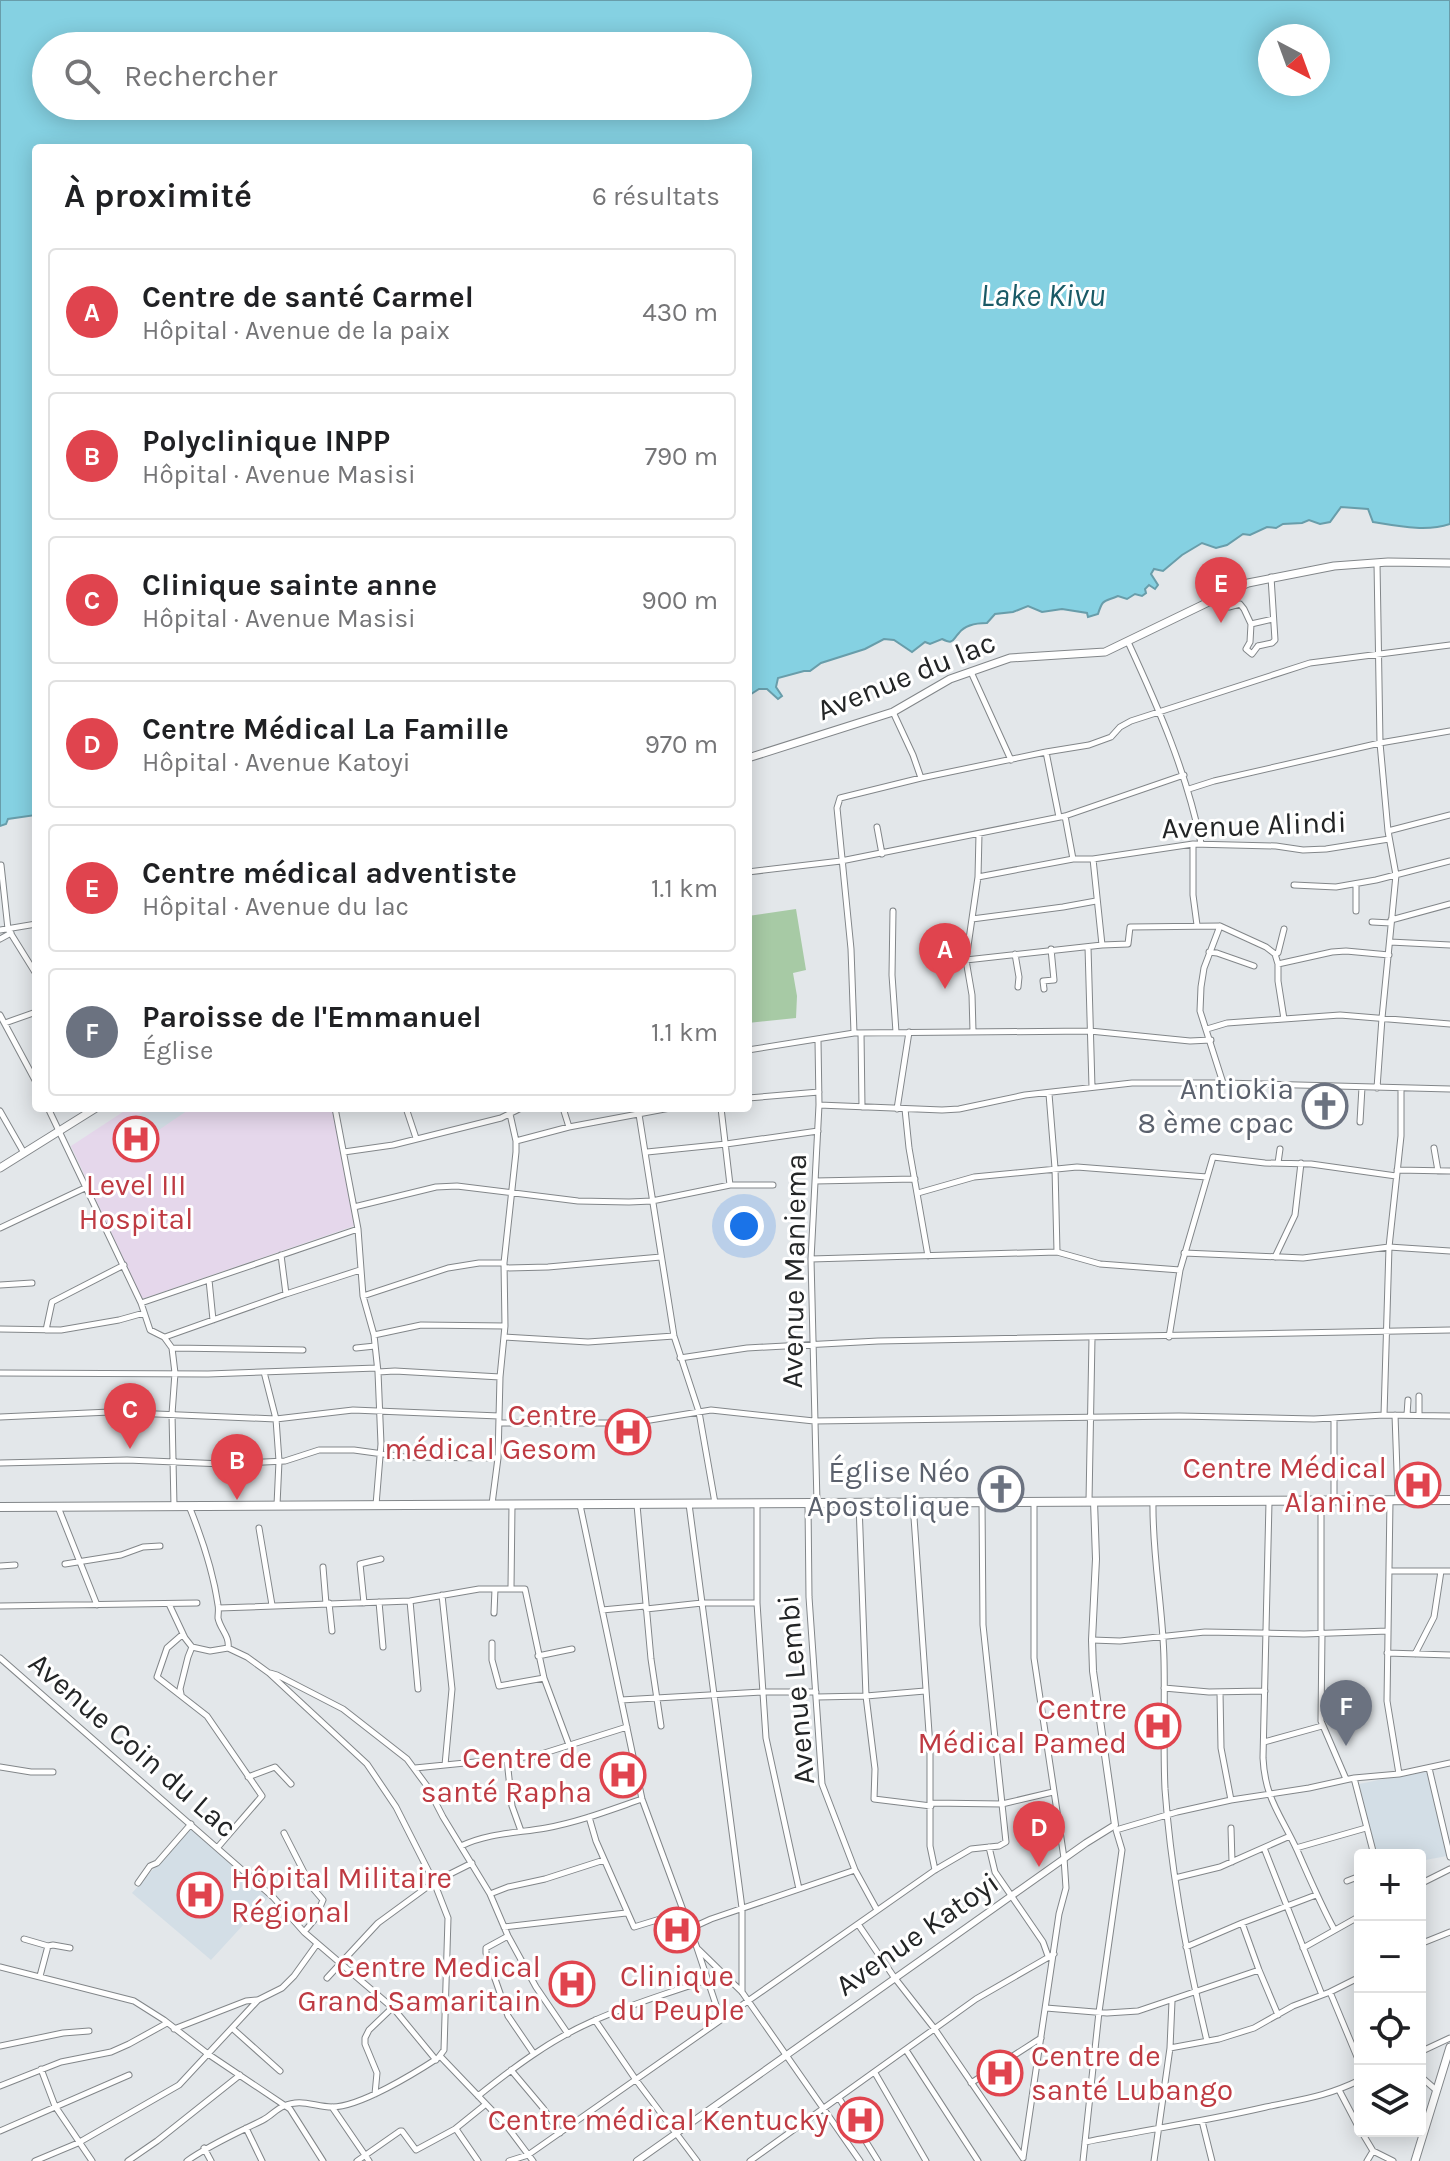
<!DOCTYPE html>
<html lang="fr">
<meta charset="utf-8">
<style>
:root{--surface:#fff;--page:#f2f2f2;--text:#202124;--muted:#757577;--line:#e0e0e0;--accent:#2c667f}
body{margin:0;font-family:Karla,sans-serif;background:var(--page);color:var(--text)}
.controls{position:absolute;right:24px;bottom:24px;display:grid;overflow:hidden;border-radius:8px;box-shadow:0 4px 20px #0003}
.controls button{width:72px;height:72px;display:grid;place-items:center;padding:0;border:0;border-bottom:2px solid var(--line);background:var(--surface);color:var(--text);font:40px sans-serif}
.compass{position:absolute;left:1258px;top:24px;width:72px;height:72px;border-radius:50%;background:var(--surface);box-shadow:0 4px 20px #0003;rotate:139deg}
.you{position:absolute;left:744px;top:1226px;width:28px;height:28px;margin:-20px;border:6px solid #fff;border-radius:50%;background:#1a73e8;box-shadow:0 0 0 12px #1a73e833}
.badge{display:grid;place-items:center;width:52px;height:52px;border-radius:50%;background:var(--accent);color:#fff;font-size:26px;font-weight:700}
.pin{position:absolute;translate:-50% -66px;filter:drop-shadow(0 2px 4px #0008)}
.pin::after{content:'';position:absolute;top:42px;width:28px;height:24px;background:inherit;clip-path:polygon(0 0,100% 0,50% 100%)}
.list{margin:0;padding:0;list-style:none}
h2{display:flex;justify-content:space-between;align-items:center;height:104px;margin:0;padding:0 32px;font-size:34px}
h2 small{font-size:26px;font-weight:400;color:var(--muted)}
.list li{display:grid;grid-template-columns:52px 1fr auto;gap:24px;align-items:center;box-sizing:border-box;height:128px;margin:0 16px 16px;padding:0 16px;border:2px solid var(--line);border-radius:8px}
.list b{display:block;font-size:30px;white-space:nowrap}
.list p{margin:0;font-size:26px;white-space:nowrap;color:var(--muted)}
.list em{font-size:26px;font-style:normal;color:var(--muted)}
.icon{flex:none;width:44px;height:44px;fill:none;stroke:currentColor;stroke-width:2;stroke-linecap:round;stroke-linejoin:round}
.map{position:relative;flex:none;width:1450px;height:2161px;overflow:hidden}
.search{position:absolute;background:var(--surface);box-shadow:0 4px 20px #0003;left:32px;top:32px;width:720px;height:88px;display:flex;align-items:center;gap:20px;box-sizing:border-box;padding:0 28px;border-radius:44px;color:var(--muted);font-size:30px}
.panel{position:absolute;background:var(--surface);box-shadow:0 4px 20px #0003;left:32px;top:144px;width:720px;height:968px;border-radius:8px}
.map>svg:first-child{display:block}
.industrial{fill:#e5d7eb}
.built{fill:#d3dee6}
.green{fill:#a7caa5}
.water{fill:#85d1e2;stroke:#689daa;stroke-width:2;fill-rule:evenodd}
.lines{fill:none;stroke-linecap:round;stroke-linejoin:round}
.minor-casing{stroke:#828689;stroke-width:7}
.tertiary-casing{stroke:#828689;stroke-width:8}
.secondary-casing{stroke:#828689;stroke-width:9}
.trunk-casing{stroke:#828689;stroke-width:10}
.minor{stroke:#fff;stroke-width:5}
.tertiary{stroke:#fff;stroke-width:6}
.secondary{stroke:#fff;stroke-width:7}
.trunk{stroke:#fff;stroke-width:8}
.labels{text-anchor:middle;dominant-baseline:central;stroke-width:6;stroke-linejoin:round;paint-order:stroke}
.street-label{font-size:30px;fill:#232526;stroke:#fff}
.worship-label{font-size:30px;fill:#5b616d;stroke:#fff;text-anchor:end}
.health-label{font-size:30px;fill:#be3a42;stroke:#fff;text-anchor:end}
.water-label{font-size:32px;font-style:italic;fill:#1a5a66;stroke:#fff}
</style>
<div class="map">
<svg width="1450" height="2161" viewBox="0 0 1450 2161">
<rect width="100%" height="100%" fill="#e3e7ea"/>
<path class="industrial" d="M129,1108H332L354,1226L142,1299L71,1146Z"/>
<path class="built" d="M149,1108H191L131,1149L118,1128Z
M1428,1770L1447,1856L1420,1861V1855H1377L1359,1784Z
M190,1828L268,1898L211,1960L132,1893Z"/>
<path class="green" d="M796,909L806,970L793,973L797,996L796,1018L748,1023V916Z"/>
<path class="water" d="M0,0H1450V524C1426,532 1398,526 1373,522L1368,509L1341,507L1330,522L1320,524L1309,520L1302,523L1283,524L1276,528L1267,527L1250,535L1243,534L1227,545L1216,548L1202,543L1182,555L1163,571L1154,569L1151,574L1158,585L1155,589L1149,585L1145,589L1146,593L1142,596L1135,594L1127,599L1118,596C1104,602 1103,598 1098,614L1088,617L1087,613L1062,609L1042,612L1028,606L1013,612L995,614L987,623C978,623 965,625 959,633C952,640 954,645 942,639L930,644L925,642L912,652L894,640L884,639L865,649L821,663L810,671H804L778,678L776,687L782,696L778,699L767,689H759L748,696V148H36V815L8,819L6,824L0,826ZM1270,36H1318V84H1270ZM46,46H738V106H46Z"/>
<g class="lines">
<g class="minor-casing">
<path id="minor" d="M1377,563L1380,743L1388,831L1396,875L1382,1018L1377,1088
M1229,607L1240,604L1244,609L1251,624
M1128,642C1159,709 1186,771 1201,843
M1258,646L1272,643L1275,640L1271,577
M1258,646L1252,654L1246,649L1250,642L1251,624L1273,619
M971,672L1011,760
M893,712L913,755L921,778
M1046,752L1059,817
M1189,789L1214,781L1380,743L1450,731
M1065,816L1073,859
M877,827L882,854
M1388,831L1450,815
M1193,844V895L1197,925
M1,865L8,929L36,974
M748,872L841,861L1065,816L1184,775
M978,877L1073,859H1093L1193,844L1276,846L1303,850L1326,849L1389,839
M1356,884V911
M1294,885L1336,887L1376,880L1450,861
M893,911L892,975L896,1032
M972,919L1063,907L1096,901
M1391,920L1450,904
M1372,922L1391,923
M1220,926L1204,968L1201,987L1200,1011L1223,1083
M0,930L36,924
M0,939L11,933
M1390,942L1450,945
M1102,945L1128,944L1130,927L1220,926L1266,947L1275,954L1278,964L1332,952L1346,951L1389,955
M1088,947L1092,1087
M1209,952L1217,953L1254,966
M1015,954L1019,977L1018,987
M1275,954L1278,953L1284,929
M966,960L1102,945L1093,859
M1278,965V981L1284,1019
M1044,989L1043,981L1054,980L1051,949
M0,1015L36,1082
M5,1023L36,1012
M1207,1029L1227,1023L1340,1015L1450,1024
M973,1031L972,995L966,960L978,877L979,834
M854,1033L851,949L837,808L840,798L921,778L1046,752L1089,745L1111,737L1120,727L1131,721L1310,663L1450,645
M861,1033L862,1107
M748,1050L854,1033L1090,1031L1190,1041L1211,1040
M1049,1094L1055,1168L1057,1252
M748,1098L819,1092
M819,1105L942,1110L959,1109L1025,1095L1132,1083H1223L1450,1089
M48,1108L141,1303L150,1330L164,1337L172,1348L175,1373L172,1414L174,1506
M335,1108L358,1229L363,1296L374,1335L378,1372L381,1444L376,1505
M406,1108L416,1138
M563,1108L569,1127
M638,1108L674,1336L699,1412L715,1503
M721,1108L730,1185
M897,1109L909,1032
M905,1109L909,1148L928,1256
M0,1111L24,1153
M1360,1122L1362,1087
M516,1141L569,1127L670,1108
M1434,1148L1438,1171
M344,1152L393,1145L501,1118L521,1108
M647,1152L726,1144L818,1131
M1278,1163L1280,1149
M1397,1170L1450,1171
M815,1181L915,1179
M918,1193L974,1177L1077,1167L1207,1177
M354,1207L436,1187L457,1186L578,1201L629,1202L652,1201L730,1185H773
M0,1228L87,1187
M1184,1253L1303,1258L1389,1247L1450,1251
M281,1255L286,1294
M1275,1257L1295,1215L1301,1163
M811,1259L1057,1252L1100,1264L1180,1270
M504,1268L548,1267L661,1257
M209,1280L213,1320
M0,1285L32,1283
M363,1296L448,1268L479,1263H504
M141,1303L358,1229
M0,1329L61,1330L119,1320L144,1313
M46,1330L52,1302L124,1265
M374,1335L421,1325L505,1326
M165,1337L286,1294L360,1270
M504,1337L588,1342L674,1336
M1169,1337L1180,1270L1213,1157L1265,1163L1311,1164L1396,1176
M172,1348L303,1350
M356,1348L375,1346
M680,1358L747,1348L878,1341L1450,1330
M264,1372L276,1419L279,1461L277,1505
M378,1372L395,1371L500,1377
M0,1373L208,1374L377,1368
M1384,1415L1389,1247L1401,1136V1089
M1395,1415L1398,1500
M1407,1415L1408,1400
M1419,1415V1396
M0,1417L110,1412L276,1419L353,1410L499,1416
M1334,1418V1500
M499,1423H616L644,1421L711,1410L814,1421L1179,1416L1314,1419L1384,1415L1450,1416
M0,1463L127,1460L224,1464L285,1461L319,1450H354L405,1457L498,1458
M1321,1500V1633
M1089,1501L1092,1338
M1390,1501L1387,1701L1399,1774
M1153,1502C1152,1555 1163,1607 1164,1660C1165,1703 1163,1746 1165,1789C1171,1874 1187,1958 1207,2041
M1269,1502L1263,1758C1265,1799 1281,1815 1297,1850C1309,1877 1320,1903 1334,1929
M757,1503V1603L766,1738L799,1889
M808,1503L809,1597L822,1784L855,1870L877,1910
M817,1503L811,1259L819,1105L818,1040
M913,1503L930,1747V1846L935,1870
M492,1504L498,1458L500,1377L505,1326L504,1263L516,1152V1141L510,1114
M689,1504L742,1908V1992
M859,1504L866,1696L875,1769L874,1799L931,1806
M580,1505L642,1799L697,1948L721,2020
M637,1505L651,1659L661,1726
M189,1506C202,1538 213,1571 218,1605C219,1609 218,1614 218,1618C220,1629 230,1636 228,1648
M58,1507L97,1605
M259,1528L272,1605
M65,1564L121,1555L143,1547L160,1546
M0,1566L15,1565
M323,1567L326,1604
M1390,1571H1450
M511,1588L512,1505
M442,1595L452,1689L445,1765
M410,1601L418,1689
M379,1602L383,1647
M329,1603L332,1631
M364,1603L360,1564L381,1559
M169,1604L185,1638L192,1647L210,1651L228,1648L247,1657L269,1673L367,1764L396,1807L434,1882L448,1918L444,2050L438,2058C415,2073 360,2107 332,2107C315,2107 301,2098 284,2106C276,2109 271,2116 263,2120C237,2133 211,2144 187,2161
M0,1606L197,1603
M219,1608L410,1601L479,1589H525L544,1678L569,1745
M646,1609L702,1603H757
M602,1610L645,1606
M494,1613L495,1589
M1322,1633L1321,1721L1346,1779
M183,1634L167,1648L157,1677L207,1716L262,1796L218,1847
M1092,1640L1120,1641L1205,1632L1304,1634L1388,1631
M492,1643V1660L499,1686L544,1678
M1387,1653L1450,1655
M1415,1654L1434,1617L1441,1571
M538,1656L572,1649
M0,1658L273,1897L304,1932L394,2009L436,2060
M270,1673L277,1675L343,1709L407,1759L427,1786L443,1817L490,1894L508,1936L536,1987L568,2034
M1164,1688L1209,1692L1265,1691
M1220,1692L1221,1748L1231,1800
M181,1694L180,1689L188,1657L192,1647
M817,1697L866,1696L925,1691
M621,1700L762,1692H816
M1264,1742L1322,1726
M507,1760L512,1806L521,1831
M0,1767L31,1772H53
M415,1768L535,1756L627,1727
M1429,1768L1450,1857
M248,1777L275,1767L291,1784
M1354,1778L1374,1855
M931,1803L1002,1804L1053,1792
M589,1817L596,1841L634,1927L683,1912
M1231,1828L1232,1862
M1116,1830L1177,1812L1231,1800L1309,1788L1354,1778L1399,1774L1450,1763
M284,1833L311,1886L323,1900L315,1919L304,1932
M461,1846C488,1833 517,1833 546,1828C579,1822 610,1810 642,1799
M989,1847L995,1872L1043,1942L1048,1956
M1264,1848L1322,1995
M1296,1848L1366,1828
M1175,1878L1220,1867L1290,1836
M1347,1881L1360,1876
M138,1883L150,1866L157,1863L191,1824
M1420,1884L1450,1869
M490,1894L508,1887L545,1879L604,1860
M1242,1923L1259,1970L1278,2015
M858,1924L894,1977L934,2028L1023,2158
M504,1927L626,1913
M689,1929L711,1919L855,1870
M508,1936L486,1948V1953L508,2016L534,2054
M24,1939L48,1946L40,1976
M1420,1944L1450,1932
M48,1946L53,1945L70,1948
M1186,1947L1242,1923L1316,1895
M1303,1948L1360,1916
M698,1949L742,1992L860,2161
M0,1967L134,2001L164,2020L208,2054L290,2109L323,2161
M327,1978L378,1923L434,1882L472,1863
M1330,1992L1360,2064
M1046,2008L1107,2013L1138,2011L1259,1970
M595,2020L636,2080L697,2161
M232,2028L280,2071
M174,2029L246,2001L257,2000
M0,2046L63,2033L89,2031
M1170,2048L1219,2039L1254,2028L1293,2006L1330,1992L1360,1977
M906,2050L978,2161
M1420,2052L1450,2038
M440,2056L506,2125L533,2161
M41,2069L55,2106L92,2161
M511,2070L543,2108L560,2133
M875,2073L926,2161
M1420,2076L1436,2090
M971,2083L1041,2038
M0,2086L61,2062L111,2052L129,2044L167,2023
M1339,2090L1360,2130
M375,2094L377,2073L365,2044V2038L369,2030L392,2008
M478,2096C513,2068 550,2040 591,2022C628,2005 669,1993 707,1980
M839,2098L878,2161
M332,2107L369,2161
M1202,2121L1212,2161
M246,2128L262,2161
M456,2129L478,2161
M0,2131L129,2075
M1361,2131L1373,2151L1393,2161
M1085,2142C1145,2130 1206,2121 1266,2107C1303,2099 1325,2097 1360,2080
M204,2148L211,2161
M1023,2158L1059,1914L1066,1888L1064,1858L1034,1658V1502
M35,2161L78,2143L179,2085L258,2000L282,1988L294,1976L317,1944
M128,2161L157,2141L240,2075
M357,2161L400,2131H402L416,2150L455,2129L486,2104
M509,2161L528,2155L935,1870L971,1849L999,1846L1006,1842L983,1625L982,1502
M750,2161L976,1999L1054,1954
M1083,2161L1099,2012L1122,1850L1116,1830
M1154,2161L1170,2048L1172,2001
M1367,2161L1373,2151"/>
</g>
<g class="tertiary-casing">
<path id="tertiary" d="M637,2161L1086,1843L1115,1825L1093,1671L1092,1640L1096,1559L1094,1501"/>
</g>
<g class="secondary-casing">
<path id="secondary" d="M748,758L893,712L950,679L1010,658L1105,652L1248,583L1334,566L1388,562L1450,563
M0,1168L96,1108
M1415,2161L1450,2047"/>
</g>
<g class="trunk-casing">
<path id="trunk" d="M0,1507L1450,1500"/>
</g>
<use href="#minor" class="minor"/>
<use href="#tertiary" class="tertiary"/>
<use href="#secondary" class="secondary"/>
<use href="#trunk" class="trunk"/>
</g>
<defs>
<g id="church-ring" transform="scale(2.3)"><circle r="9.5" fill="#fff" stroke="#6b7280" stroke-width="1.5"/><path d="M-1.2-6h2.4v3.5h3.3v2.4h-3.3V6h-2.4V-.1h-3.3v-2.4h3.3Z" fill="#6b7280"/></g>
<g id="hospital-ring" transform="scale(2.3)"><circle r="9.5" fill="#fff" stroke="#e0444e" stroke-width="1.5"/><path d="M-5-5h3v3.5h4V-5h3V5h-3V1.5h-4V5h-3Z" fill="#e0444e"/></g>
</defs>
<g fill-rule="evenodd">
<use href="#church-ring" x="1325" y="1106"/>
<use href="#hospital-ring" x="136" y="1139"/>
<use href="#hospital-ring" x="628" y="1432"/>
<use href="#hospital-ring" x="1418" y="1485"/>
<use href="#church-ring" x="1001" y="1489"/>
<use href="#hospital-ring" x="1158" y="1726"/>
<use href="#hospital-ring" x="623" y="1775"/>
<use href="#hospital-ring" x="200" y="1895"/>
<use href="#hospital-ring" x="677" y="1930"/>
<use href="#hospital-ring" x="572" y="1984"/>
<use href="#hospital-ring" x="1000" y="2073"/>
<use href="#hospital-ring" x="860" y="2120"/>
</g>
<g class="labels">
<g class="street-label">
<text transform="translate(906 676) rotate(-22)">Avenue du lac</text>
<text transform="translate(1254 825) rotate(-2)">Avenue Alindi</text>
<text transform="translate(794 1271) rotate(-89)">Avenue Maniema</text>
<text transform="translate(796 1690) rotate(-95)">Avenue Lembi</text>
<text transform="translate(133 1745) rotate(41)">Avenue Coin du Lac</text>
<text transform="translate(917 1934) rotate(-35)">Avenue Katoyi</text>
</g>
<g class="worship-label">
<text x="1294" y="1089">Antiokia<tspan x="1294" dy="34">8 ème cpac</tspan></text>
<text x="970" y="1472">Église Néo<tspan x="970" dy="34">Apostolique</tspan></text>
</g>
<g class="health-label">
<text x="136" y="1185" text-anchor="middle">Level III<tspan x="136" dy="34">Hospital</tspan></text>
<text x="597" y="1415">Centre<tspan x="597" dy="34">médical Gesom</tspan></text>
<text x="1387" y="1468">Centre Médical<tspan x="1387" dy="34">Alanine</tspan></text>
<text x="1127" y="1709">Centre<tspan x="1127" dy="34">Médical Pamed</tspan></text>
<text x="592" y="1758">Centre de<tspan x="592" dy="34">santé Rapha</tspan></text>
<text x="231" y="1878" text-anchor="start">Hôpital Militaire<tspan x="231" dy="34">Régional</tspan></text>
<text x="541" y="1967">Centre Medical<tspan x="541" dy="34">Grand Samaritain</tspan></text>
<text x="677" y="1976" text-anchor="middle">Clinique<tspan x="677" dy="34">du Peuple</tspan></text>
<text x="1031" y="2056" text-anchor="start">Centre de<tspan x="1031" dy="34">santé Lubango</tspan></text>
<text x="829" y="2120">Centre médical Kentucky</text>
</g>
<g class="water-label">
<text x="1043" y="295">Lake Kivu</text>
</g>
</g>
</svg>
<div class="controls">
<button>+</button>
<button>−</button>
<button><svg class="icon" aria-label="locate" viewBox="0 0 24 24"><circle cx="12" cy="12" r="6"/><path d="M12 2v4M12 18v4M2 12h4M18 12h4"/></svg></button>
<button><svg class="icon" aria-label="layers" viewBox="0 0 24 24"><path d="M12 4l9 5-9 5-9-5zM3 14l9 5 9-5"/></svg></button>
</div>
<svg class="compass" viewBox="-18 -18 36 36"><path d="M0-13l5 13h-10z" fill="#e53935"/><path d="M0 13l5-13h-10z" fill="#757577"/></svg>
<div class="you"></div>
<div class="pin badge" style="left:945px;top:989px;background:#e0444e">A</div>
<div class="pin badge" style="left:237px;top:1500px;background:#e0444e">B</div>
<div class="pin badge" style="left:130px;top:1449px;background:#e0444e">C</div>
<div class="pin badge" style="left:1039px;top:1867px;background:#e0444e">D</div>
<div class="pin badge" style="left:1221px;top:623px;background:#e0444e">E</div>
<div class="pin badge" style="left:1346px;top:1746px;background:#6b7280">F</div>
<div class="search"><svg class="icon" aria-label="search" viewBox="0 0 24 24"><circle cx="10" cy="10" r="6"/><path d="M15 15l6 6"/></svg>Rechercher</div>
<section class="panel">
<h2>À proximité<small>6 résultats</small></h2>
<ul class="list">
<li><span class="badge" style="background:#e0444e">A</span><div><b>Centre de santé Carmel</b><p>Hôpital · Avenue de la paix</p></div><em>430 m</em></li>
<li><span class="badge" style="background:#e0444e">B</span><div><b>Polyclinique INPP</b><p>Hôpital · Avenue Masisi</p></div><em>790 m</em></li>
<li><span class="badge" style="background:#e0444e">C</span><div><b>Clinique sainte anne</b><p>Hôpital · Avenue Masisi</p></div><em>900 m</em></li>
<li><span class="badge" style="background:#e0444e">D</span><div><b>Centre Médical La Famille</b><p>Hôpital · Avenue Katoyi</p></div><em>970 m</em></li>
<li><span class="badge" style="background:#e0444e">E</span><div><b>Centre médical adventiste</b><p>Hôpital · Avenue du lac</p></div><em>1.1 km</em></li>
<li><span class="badge" style="background:#6b7280">F</span><div><b>Paroisse de l'Emmanuel</b><p>Église</p></div><em>1.1 km</em></li>
</ul>
</section>
</div>
